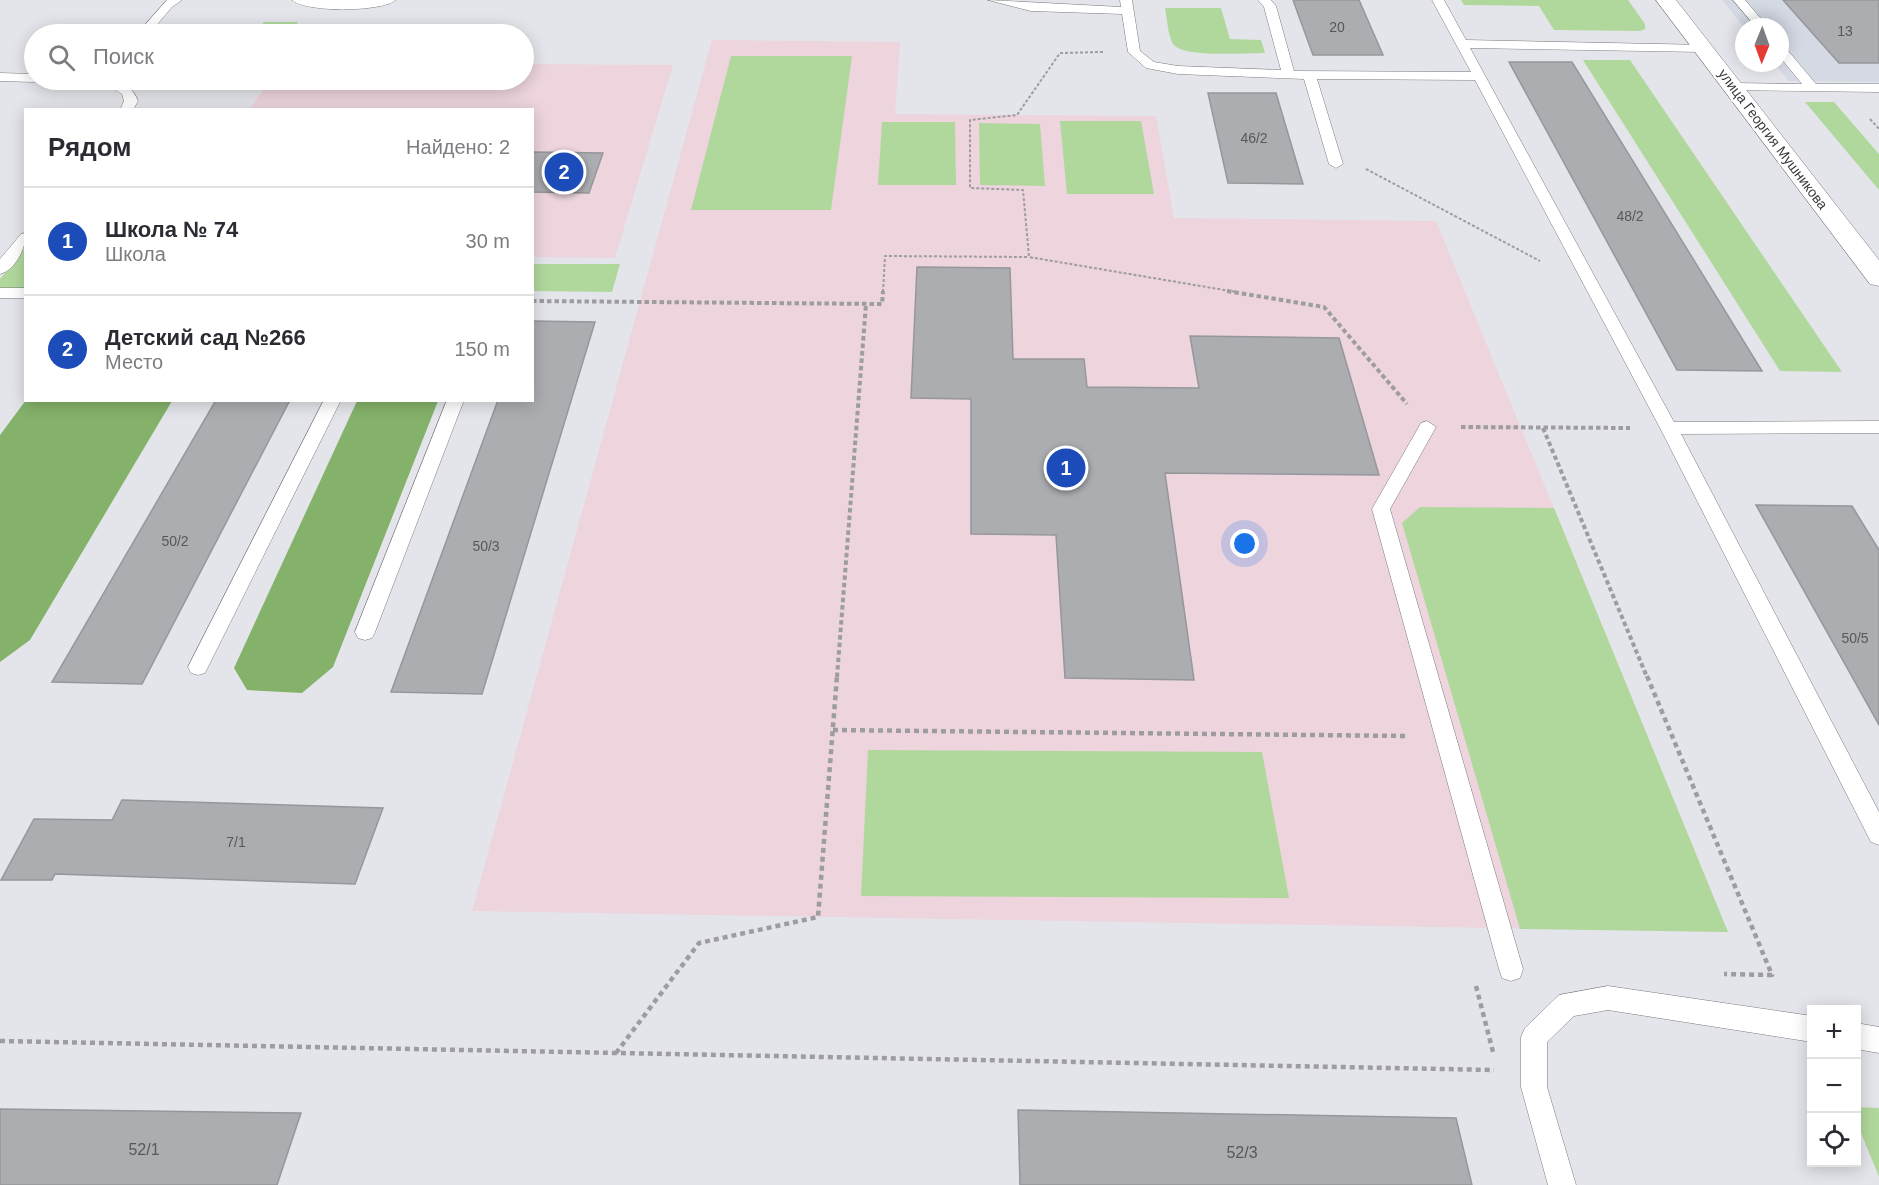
<!DOCTYPE html>
<html lang="ru">
<meta charset="utf-8">
<style>
:root{--surface:#fff;--page:#f2f2f3;--text:#2b2b33;--muted:#7c7c81;--line:#e1e1e2;--accent:#1b4cb9}
body{margin:0;font-family:Arial,sans-serif;background:var(--page);color:var(--text)}
.controls{position:absolute;right:18px;bottom:18px;display:grid;overflow:hidden;border-radius:0px;box-shadow:0 3px 15px #0003}
.controls button{width:54px;height:54px;display:grid;place-items:center;padding:0;border:0;border-bottom:2px solid var(--line);background:var(--surface);color:var(--text);font:30px sans-serif}
.compass{position:absolute;left:1735px;top:18px;width:54px;height:54px;border-radius:50%;background:var(--surface);box-shadow:0 3px 15px #0003;rotate:181deg}
.you{position:absolute;left:1245px;top:544px;width:21px;height:21px;margin:-15px;border:4px solid #fff;border-radius:50%;background:#1a73e8;box-shadow:0 0 0 9px #1a73e833}
.badge{display:grid;place-items:center;width:39px;height:39px;border-radius:50%;background:var(--accent);color:#fff;font-size:20px;font-weight:700}
.pin{position:absolute;translate:-50% -50%;border:3px solid #fff;box-shadow:0 2px 6px #0006}
.list{margin:0;padding:0;list-style:none}
h2{display:flex;justify-content:space-between;align-items:center;height:78px;margin:0;padding:0 24px;font-size:26px}
h2 small{font-size:20px;font-weight:400;color:var(--muted)}
.list li{display:grid;grid-template-columns:39px 1fr auto;gap:18px;align-items:center;box-sizing:border-box;height:108px;padding:0 24px;border-top:2px solid var(--line)}
.list b{display:block;font-size:22px;white-space:nowrap}
.list p{margin:0;font-size:20px;white-space:nowrap;color:var(--muted)}
.list em{font-size:20px;font-style:normal;color:var(--muted)}
.icon{flex:none;width:33px;height:33px;fill:none;stroke:currentColor;stroke-width:2;stroke-linecap:round;stroke-linejoin:round}
.map{position:relative;flex:none;width:1879px;height:1185px;overflow:hidden}
.search{position:absolute;background:var(--surface);box-shadow:0 3px 15px #0003;left:24px;top:24px;width:510px;height:66px;display:flex;align-items:center;gap:15px;box-sizing:border-box;padding:0 21px;border-radius:33px;color:var(--muted);font-size:22px}
.panel{position:absolute;background:var(--surface);box-shadow:0 3px 15px #0003;left:24px;top:108px;width:510px;height:294px;border-radius:0px}
.map>svg:first-child{display:block}
.built{fill:#d4d9e4}
.education{fill:#edd4dd}
.green{fill:#b1d89c}
.forest{fill:#84b26a}
.building{fill:#abadb1;stroke:#95979b;stroke-width:1.5}
.lines{fill:none;stroke-linecap:round;stroke-linejoin:round}
.lane-casing{stroke:#797a7f;stroke-width:1}
.street-casing{stroke:#797a7f;stroke-width:1}
.path-far2{stroke:#9d9da1;stroke-width:2;stroke-dasharray:3 2;stroke-linecap:butt}
.path-far1{stroke:#9d9da1;stroke-width:4;stroke-dasharray:4.5 3;stroke-linecap:butt}
.path{stroke:#9d9da1;stroke-width:4.5;stroke-dasharray:5 4;stroke-linecap:butt}
.lane{fill:#fff;fill-rule:evenodd}
.street{fill:#fff;fill-rule:evenodd}
.labels{text-anchor:middle;dominant-baseline:central;stroke-width:4.5;stroke-linejoin:round;paint-order:stroke}
.number-label{font-size:14px;fill:#57585a}
.far-street-label{font-size:14px;fill:#3b3b3d;stroke:#fff}
.near-number-label{font-size:16px;fill:#57585a}
</style>
<div class="map">
<svg width="1879" height="1185" viewBox="0 0 1879 1185">
<rect width="100%" height="100%" fill="#e4e5ea"/>
<path class="built" d="M1722,0H1879V82L1789,81L1774,63H1780V27H1744Z"/>
<path class="education" d="M712,40L900,42L895,114L1156,116L1174,218L1436,221L1728,932L472,911Z
M524,64L673,65L615,258L533,257L532,110H249L270,80H524Z"/>
<path class="green" d="M1461,0H1628L1645,24V29L1640,31L1554,30L1539,6L1464,5Z
M1165,8H1221L1230,39L1261,40L1265,53C1248,53 1182,58 1173,44C1168,36 1167,18 1165,8Z
M264,22H298L290,34H255Z
M731,56H852L831,210H691Z
M1583,60H1630L1842,372L1780,371Z
M1805,102H1834L1879,154V190Z
M1060,121H1141L1154,194H1067Z
M882,122H955L956,185H878Z
M979,123L1040,124L1045,186L980,185Z
M25,248V288H0V279Z
M533,264H620L612,292L533,291Z
M1420,507L1554,508L1728,932L1520,929L1402,523Z
M868,750L1262,752L1289,898L861,896Z
M1856,1107L1879,1108V1177L1857,1123Z"/>
<path class="forest" d="M26,400L172,401L30,640L0,662V435Z
M357,401H438L333,667L302,693L247,690L234,668Z"/>
<path class="building" d="M1293,0H1359L1383,55H1313Z
M1783,0H1879V63H1839Z
M1509,62H1572L1762,371L1677,370Z
M1208,93H1276L1303,184L1228,183Z
M532,152L603,153L589,193L532,192Z
M917,267L1010,268L1013,359H1084L1087,387L1199,388L1190,336L1339,338L1379,475L1165,473L1194,680L1065,678L1056,535L971,534V399L911,398Z
M532,321L595,322L482,694L391,692L498,400H532Z
M216,400H290L142,684L52,682Z
M1756,505L1852,506L1879,550V725Z
M122,800L383,808L355,884L55,874L52,880H1L34,819L112,820Z
M0,1109L301,1113L277,1185H0Z
M1018,1110L1456,1118L1472,1185H1020Z"/>
<g class="lines">
<g class="lane-casing">
<path id="lane" d="M167,0H182L172,7L149,34H137Z
M292,0H396C382,12 306,13 292,0Z
M988,0L1121,7L1120,0H1132L1140,51L1154,62L1178,66L1281,70L1264,7L1258,0H1271L1276,6L1294,71L1471,72L1432,0H1444L1466,40L1707,45V51L1703,52L1470,48L1674,422L1879,421V433L1681,434L1879,812V845L1871,842L1660,428L1475,80L1317,79L1343,164L1336,168L1329,164L1304,79L1178,74L1146,68L1128,52L1122,14L1031,11Z
M1733,0H1745L1768,27H1756Z
M1780,45L1784,46L1816,84H1879V92L1729,90V84L1734,83L1802,84L1780,57Z
M0,73L34,74V80H39L34,82L0,81Z
M100,80C116,78 132,84 138,101L133,110H120L124,101L122,94Z
M26,233C26,247 16,270 0,274V259L21,234Z
M0,288H26V298H0Z
M324,400H341L205,673L198,675L191,673L188,667Z
M447,400H464L375,632L372,638L365,640L358,638L355,632Z
M1427,421L1436,427L1390,509L1523,969L1520,978L1511,981L1502,978L1499,969L1372,509L1421,423Z
M1608,986L1812,1016V1042L1608,1010L1574,1016L1547,1042V1087L1576,1185H1548L1521,1087V1037L1525,1028L1559,995Z
M1856,1023L1879,1027V1053L1856,1049Z"/>
</g>
<g class="street-casing">
<path id="street" d="M1656,0H1676L1879,260V286L1870,284Z"/>
</g>
<path class="path-far2" d="M1103,52L1060,53L1017,115L970,120V188L1023,190L1029,257L1236,292
M1870,119L1879,129
M1366,169L1540,261
M883,292L885,256L1029,257"/>
<path class="path-far1" d="M1227,291L1324,307L1407,404
M532,301L882,304L883,291
M1461,427L1630,428
M1543,428L1647,677
M837,677L866,304"/>
<path class="path" d="M1647,676L1772,975L1724,974
M833,730L1408,736
M1476,986L1493,1052
M0,1041L1494,1070
M616,1053L699,943L818,917L837,676"/>
<use href="#lane" class="lane"/>
<use href="#street" class="street"/>
</g>
<g class="labels">
<g class="number-label">
<text x="1337" y="27">20</text>
<text x="1845" y="31">13</text>
<text x="1254" y="138">46/2</text>
<text x="1630" y="216">48/2</text>
<text x="175" y="541">50/2</text>
<text x="486" y="546">50/3</text>
<text x="1855" y="638">50/5</text>
<text x="236" y="842">7/1</text>
</g>
<g class="far-street-label">
<text transform="translate(1773 139) rotate(53)">улица Георгия Мушникова</text>
</g>
<g class="near-number-label">
<text x="144" y="1149">52/1</text>
<text x="1242" y="1152">52/3</text>
</g>
</g>
</svg>
<div class="controls">
<button>+</button>
<button>−</button>
<button><svg class="icon" aria-label="locate" viewBox="0 0 24 24"><circle cx="12" cy="12" r="6"/><path d="M12 2v4M12 18v4M2 12h4M18 12h4"/></svg></button>
</div>
<svg class="compass" viewBox="-18 -18 36 36"><path d="M0-13l5 13h-10z" fill="#e53935"/><path d="M0 13l5-13h-10z" fill="#7c7c81"/></svg>
<div class="you"></div>
<div class="pin badge" style="left:1066px;top:468px">1</div>
<div class="pin badge" style="left:564px;top:172px">2</div>
<div class="search"><svg class="icon" aria-label="search" viewBox="0 0 24 24"><circle cx="10" cy="10" r="6"/><path d="M15 15l6 6"/></svg>Поиск</div>
<section class="panel">
<h2>Рядом<small>Найдено: 2</small></h2>
<ul class="list">
<li><span class="badge">1</span><div><b>Школа № 74</b><p>Школа</p></div><em>30 m</em></li>
<li><span class="badge">2</span><div><b>Детский сад №266</b><p>Место</p></div><em>150 m</em></li>
</ul>
</section>
</div>
